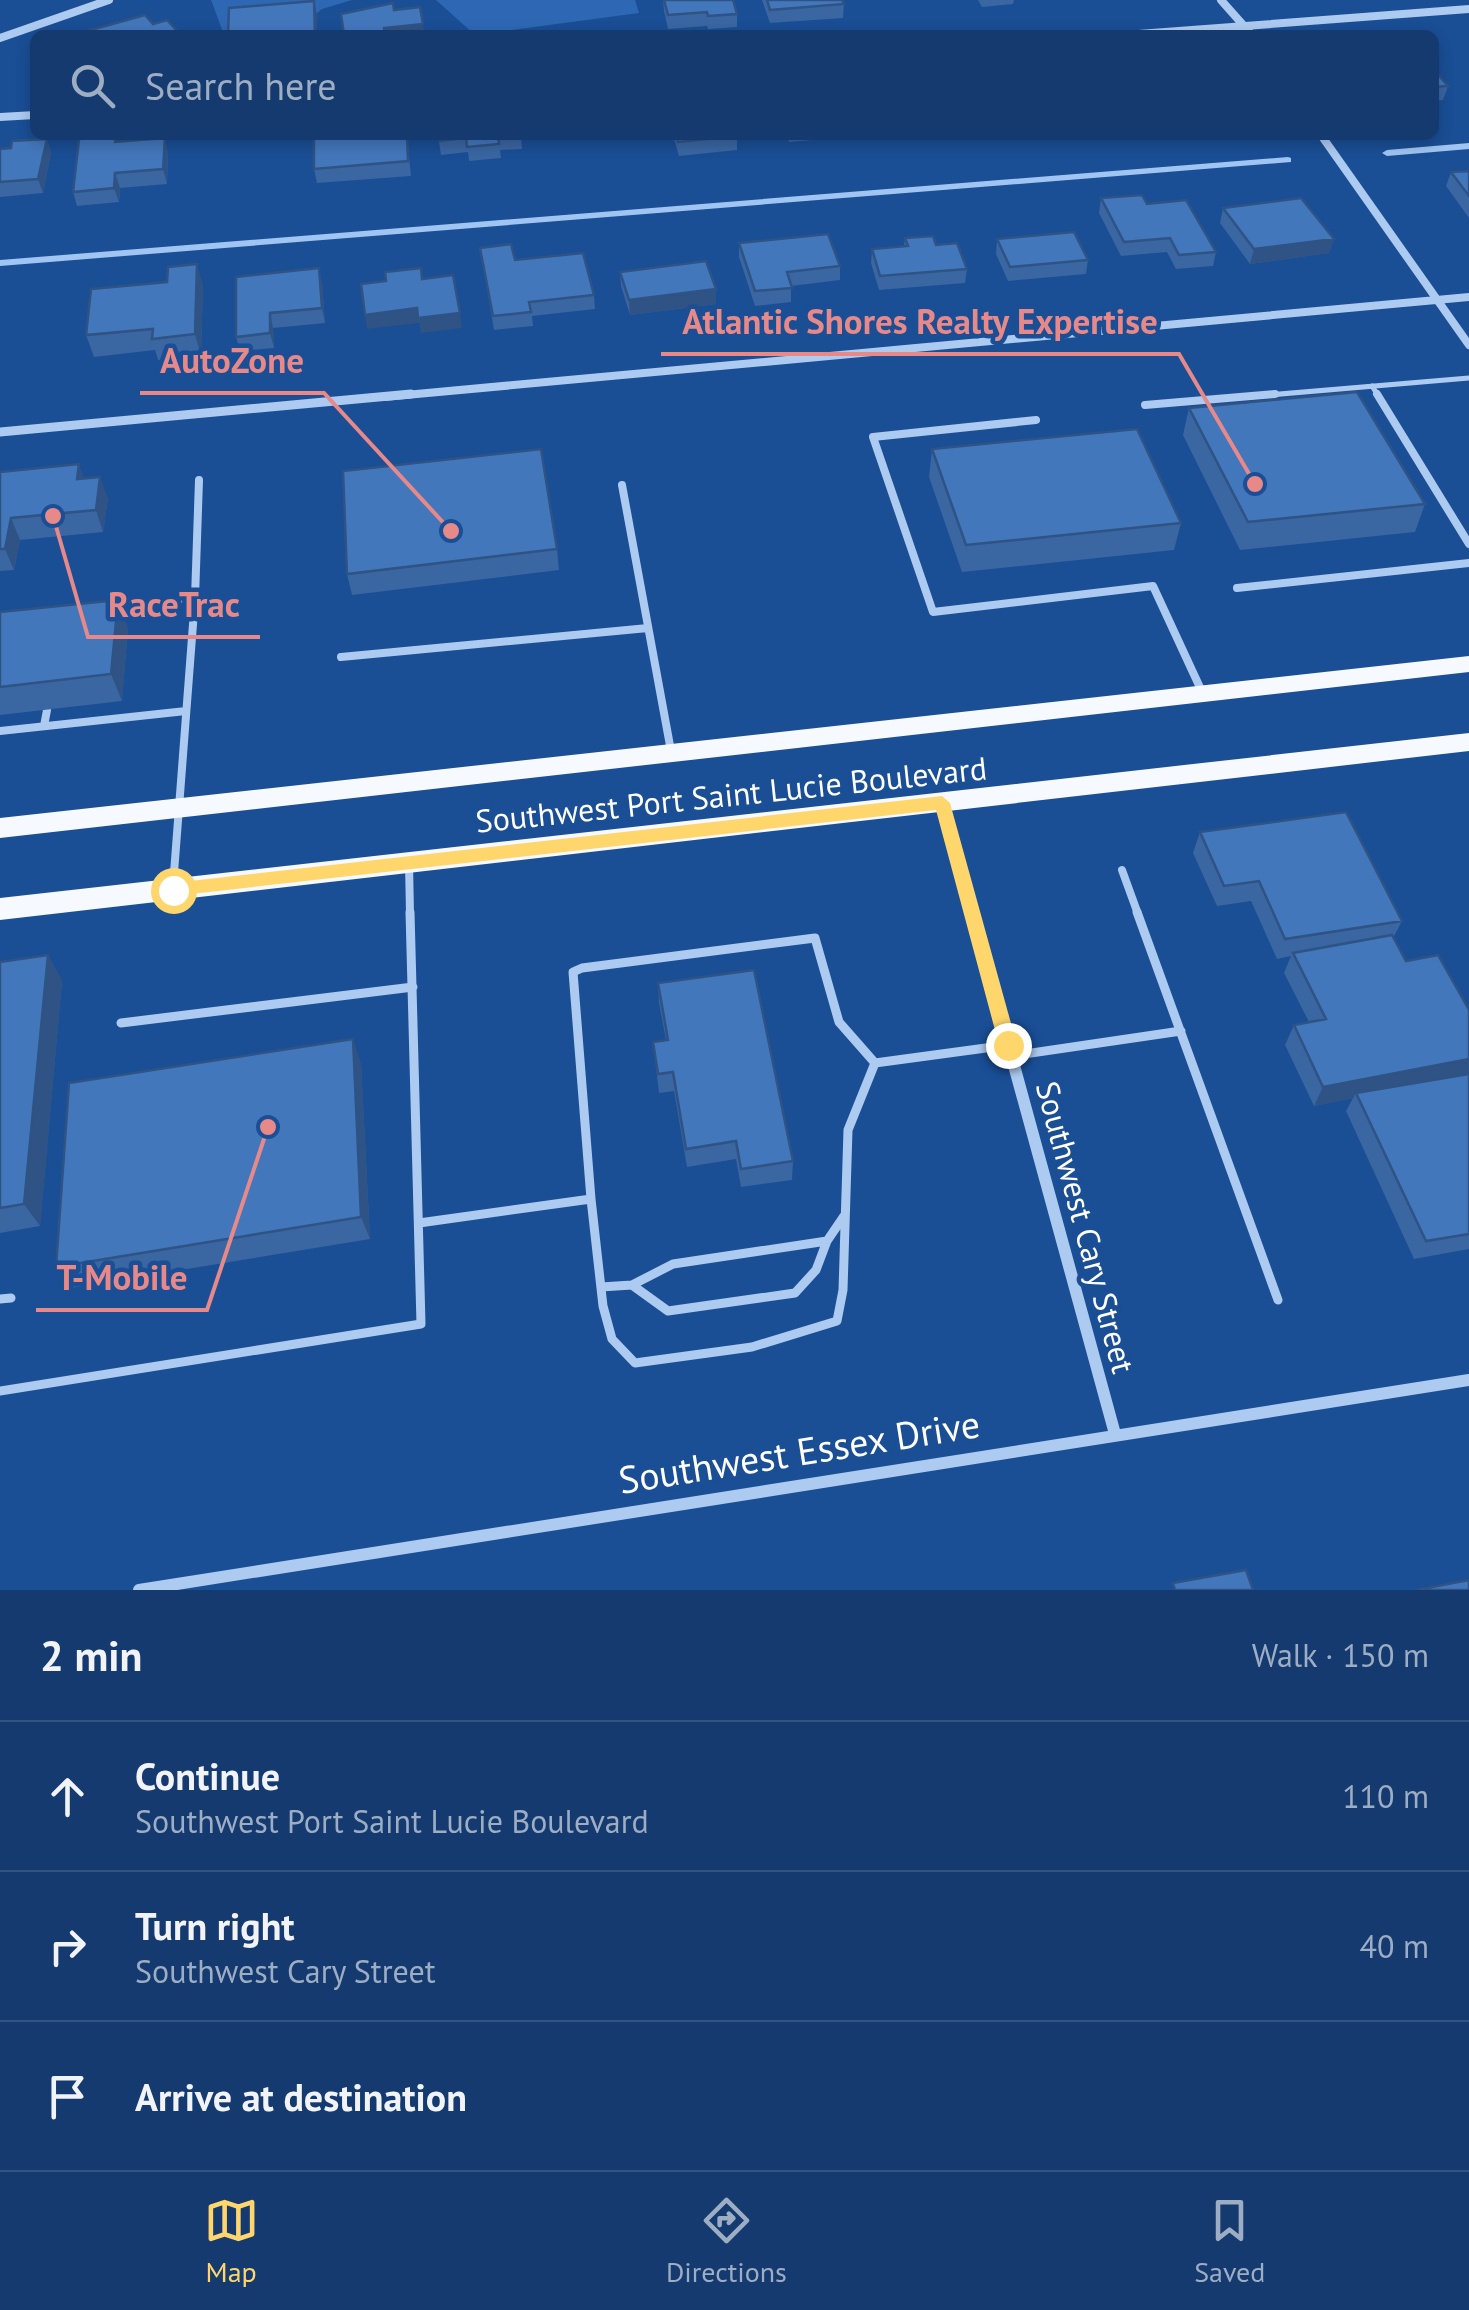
<!DOCTYPE html>
<meta charset="utf-8">
<style>
:root{--surface:#143a70;--page:#214578;--text:#f1f3f6;--muted:#9dadc3;--line:#335483;--accent:#ffd66c}
body{margin:0;font-family:"PT Sans",sans-serif;background:var(--page);color:var(--text)}
.stop{position:absolute;width:30px;height:30px;margin:-22px;border:8px solid #ffd66c;border-radius:50%;background:#fff}
.stop.end{background:#ffd66c;border-color:#fff;box-shadow:0 2px 10px #0008}
.list{margin:0;padding:0;list-style:none}
h2{display:flex;justify-content:space-between;align-items:center;height:130px;margin:0;padding:0 40px;font-size:42px}
h2 small{font-size:32px;font-weight:400;color:var(--muted)}
.list li{display:grid;grid-template-columns:65px 1fr auto;gap:30px;align-items:center;box-sizing:border-box;height:150px;padding:0 40px;border-top:2px solid var(--line)}
.list b{display:block;font-size:38px;white-space:nowrap}
.list p{margin:0;font-size:32px;white-space:nowrap;color:var(--muted)}
.list em{font-size:32px;font-style:normal;color:var(--muted)}
.icon{flex:none;width:55px;height:55px;fill:none;stroke:currentColor;stroke-width:2;stroke-linecap:round;stroke-linejoin:round}
.map{position:relative;flex:none;width:1469px;height:1590px;overflow:hidden}
.search{position:absolute;background:var(--surface);box-shadow:0 5px 15px #0003;left:30px;right:30px;top:30px;height:110px;display:flex;align-items:center;gap:25px;box-sizing:border-box;padding:0 35px;border-radius:15px;color:var(--muted);font-size:38px}
.sheet{height:580px;background:var(--surface)}
nav{display:flex;justify-content:space-around;align-items:center;box-sizing:border-box;height:140px;border-top:2px solid var(--line);background:var(--surface);font-size:28px;color:var(--muted)}
nav a{display:grid;justify-items:center;gap:5px}
nav .on{color:var(--accent)}
.map>svg:first-child{display:block}
.green{fill:#2e68b4}
.lines{fill:none;stroke-linecap:round;stroke-linejoin:round}
.stream{fill:#a0c5f2;fill-rule:evenodd}
.lane-far2{stroke:#adcaf0;stroke-width:5}
.lane-far1{stroke:#adcaf0;stroke-width:8}
.lane{stroke:#adcaf0;stroke-width:9}
.street-far2{stroke:#adcaf0;stroke-width:8}
.street-far1{stroke:#adcaf0;stroke-width:9}
.street{stroke:#adcaf0;stroke-width:12}
.primary{fill:#f6f9ff;fill-rule:evenodd}
.wall{fill:#3a66a2}
.shaded-wall{fill:#2f5384}
.building{fill:#4377bc;stroke:#2f5384;stroke-width:2.5}
.route{fill:#ffd66c}
.labels{text-anchor:middle;dominant-baseline:central;stroke-width:9;stroke-linejoin:round;paint-order:stroke}
.street-label{font-size:32px;fill:#fff;stroke:#1a4e95}
.near-street-label{font-size:38px;fill:#fff;stroke:#1a4e95}
.leader{fill:none;stroke:#e88989;stroke-width:4}
.callout-dot{fill:#e88989;stroke:#1a4e95;stroke-width:4}
.callout-label{font-size:35px;text-anchor:middle;font-weight:bold;fill:#e88989;stroke:#1a4e95;stroke-width:9;stroke-linejoin:round;paint-order:stroke}
</style>
<div class="map">
<svg width="1469" height="1590" viewBox="0 0 1469 1590">
<rect width="100%" height="100%" fill="#1a4e95"/>
<path class="green" d="M211,0H352L322,9L290,35H224Z
M436,0H635L639,13L475,35Z"/>
<g class="lines">
<path class="stream" d="M1469,143V149L1387,156L1382,153L1387,150Z
M1288,157L1291,158V162L0,266V260Z"/>
<path class="lane-far2" d="M1372,386L1379,397
M1245,397L1469,378"/>
<path class="lane-far1" d="M1377,394L1469,544
M1145,405L1275,394
M1036,420L873,437L933,612L1153,586L1203,694
M622,485L671,751
M1237,588L1469,563
M195,598L199,480
M114,606L195,598L173,886
M341,657L648,628
M44,726L47,710
M0,731L186,711
M409,863L410,914
M1122,870L1138,914"/>
<path class="lane" d="M1137,912L1278,1300
M121,1023L413,987
M1011,1056L1181,1031
M591,1199L603,1306L612,1339L635,1363L752,1347L837,1321L843,1290L848,1130L875,1063
M419,1223L591,1199L573,972L582,968L815,938L839,1022L875,1063L1008,1045
M632,1285L668,1311L795,1293L816,1270L827,1241
M601,1287L632,1285L673,1264L827,1241L844,1216
M0,1299L11,1298
M0,1391L421,1324L410,912"/>
<path class="street-far2" d="M1221,0L1252,35
M1125,35L1469,9
M0,38L109,0
M0,117L35,115
M1321,135L1469,345
M384,397L1469,297"/>
<path class="street-far1" d="M0,432L411,394
M942,803L972,914"/>
<path class="street" d="M972,912L1115,1434
M139,1590L1469,1380"/>
<path class="primary" d="M1469,656V672L0,838V818Z
M1469,733V751L0,920V898Z"/>
</g>
<path class="wall" d="M663,0L737,14V27L708,29L707,26L668,29L664,11Z
M762,0H842L844,4L843,18L770,23Z
M978,0H1014L1013,4L982,7Z
M1434,70L1448,86L1443,100L1434,101Z
M438,135H521L522,149L500,150L501,158L469,161L468,152L441,155Z
M673,135H751V137L737,138V150L679,156Z
M787,135H868L789,142Z
M895,135H957L897,140Z
M1015,135H1053L1017,139Z
M47,139L51,153L43,193L0,197V149L11,148Z
M117,142L168,152L167,184L120,188L119,202L77,206L73,192Z
M408,145L411,176L317,183L314,169Z
M1469,171V218L1446,186L1451,172Z
M1101,198L1216,252L1213,266L1176,269L1167,252L1121,256L1099,213Z
M1223,208L1334,239L1329,253L1250,264L1220,223Z
M905,238L936,245L967,269L965,283L879,290L871,263L872,249L904,246Z
M997,239L1088,260L1086,274L1008,281L996,254Z
M739,243L840,266V280L791,286V302L755,306L739,257Z
M480,248L515,260L594,295L595,309L532,316L533,326L494,330Z
M620,272L716,304L630,315L621,286Z
M236,277L322,283L325,323L273,328L274,348L240,351L236,337Z
M203,285L201,356L158,360L155,350L94,357L86,335Z
M1189,408L1425,504L1415,532L1240,550L1183,435Z
M932,449L1181,523L1174,550L962,572L929,477Z
M0,472L84,478L108,498L103,532L20,540L14,570L0,571Z
M557,549L559,570L352,595L347,574Z
M0,612L128,627L122,701L0,715Z
M1200,832L1402,921L1393,938L1406,961L1469,1010V1249L1414,1259L1346,1111L1353,1098L1314,1106L1285,1045L1294,1025L1309,1022L1284,973L1291,956L1277,959L1251,901L1217,906L1193,853Z
M48,955L62,981L40,1226L0,1233V962Z
M658,983L793,1161L792,1180L741,1187L736,1159L687,1167L674,1091L659,1093L653,1042L666,1040L659,1003Z
M361,1063L370,1239L71,1288L56,1267Z"/>
<path class="shaded-wall" d="M314,1L317,15V35H315Z
M423,24L425,35H385L384,28Z
M165,138L168,152L167,184L163,169Z
M47,139L51,153L43,193L38,179Z
M115,173L120,188L119,202L114,188Z
M1334,239L1329,253L1250,264L1254,249Z
M197,264L203,285L201,356L195,334Z
M319,268L322,283L325,323L322,308Z
M716,289V304L630,315L629,300Z
M417,308L460,313L462,328L421,333L419,323L367,329L365,315Z
M270,313L273,328L274,348L270,333Z
M79,464L87,486L77,479Z
M100,477L108,498L103,532L96,510Z
M11,518L20,540L14,570L5,549Z
M118,600L128,627L122,701L111,674Z
M48,955L62,981L40,1226L24,1204Z
M353,1039L361,1063L370,1239L361,1217Z
M1469,1059V1076L1356,1093L1353,1098L1314,1106L1323,1087Z"/>
<path class="building" d="M664,0H733L737,14L708,16L707,12L668,15Z
M767,0H842L844,4L770,10Z
M314,1L315,35H228L229,8Z
M393,3L394,10L420,7L423,24L384,28L385,35H344L341,14Z
M145,15L153,24L167,20L179,33L173,35H81L80,33Z
M1434,70L1448,86L1434,87Z
M314,135H407L408,161L314,169Z
M438,135H514L498,136L499,144L467,147L466,138L439,141Z
M676,135H736L737,136L678,142Z
M116,136L115,142L165,138L163,169L115,173L114,188L73,192L79,139Z
M47,139L38,179L0,182V149L11,148L12,141Z
M1469,171V196L1451,172Z
M1142,195L1147,204L1186,200L1216,252L1179,255L1170,238L1124,242L1101,198Z
M1301,198L1334,239L1254,249L1223,208Z
M1074,232L1088,260L1010,267L997,239Z
M828,234L840,266L787,272L792,288L755,291L739,243Z
M933,236L936,245L957,243L967,269L880,276L872,249L908,246L905,238Z
M511,244L515,260L583,253L594,295L529,302L531,312L493,316L480,248Z
M706,261L716,289L629,300L620,272Z
M197,264L195,334L152,339L153,329L86,335L91,289L167,282L168,267Z
M319,268L322,308L270,313V333L236,337V277Z
M421,268L422,279L453,275L460,313L418,318L417,308L365,315L361,284L386,281L385,272Z
M1357,392L1425,504L1248,522L1189,408Z
M1137,429L1181,523L966,545L932,449Z
M541,449L557,549L347,574L343,471Z
M79,464L77,479L100,477L96,510L11,518L5,549H0V472Z
M118,600L111,674L0,687V612Z
M1346,812L1402,921L1285,939L1259,881L1224,886L1200,832Z
M1392,935L1406,961L1438,955L1469,1010V1059L1323,1087L1294,1025L1326,1019L1293,953Z
M48,955L24,1204L0,1208V962Z
M754,970L793,1161L741,1169L736,1141L686,1149L673,1072L658,1074L653,1042L668,1040L658,983Z
M353,1039L361,1217L56,1267L69,1083Z
M1469,1074V1234L1426,1241L1356,1093Z
M1246,1570L1253,1590H1175L1173,1583Z
M1469,1580V1590H1417Z"/>
<path class="route" d="M942,796L950,803L1017,1045L1008,1053L999,1045L936,810L173,896L165,890L173,883Z"/>
<g class="labels">
<g class="street-label">
<text transform="translate(731 794) rotate(-6)">Southwest Port Saint Lucie Boulevard</text>
<text transform="translate(1086 1227) rotate(75)">Southwest Cary Street</text>
</g>
<g class="near-street-label">
<text transform="translate(799 1451) rotate(-9)">Southwest Essex Drive</text>
</g>
</g>
<path class="leader" d="M1255 484L1179 354H661M451 531L324 393H140M53 516L88 637H260M268 1127L207 1310H36"/>
<g class="callout-dot">
<circle cx="1255" cy="484" r="10"/>
<circle cx="451" cy="531" r="10"/>
<circle cx="53" cy="516" r="10"/>
<circle cx="268" cy="1127" r="10"/>
</g>
<g class="callout-label">
<text x="920" y="334">Atlantic Shores Realty Expertise</text>
<text x="232" y="373">AutoZone</text>
<text x="174" y="617">RaceTrac</text>
<text x="122" y="1290">T-Mobile</text>
</g>
</svg>
<div class="stop" style="left:173px;top:890px"></div>
<div class="stop end" style="left:1008px;top:1045px"></div>
<div class="search"><svg class="icon" aria-label="search" viewBox="0 0 24 24"><circle cx="10" cy="10" r="6"/><path d="M15 15l6 6"/></svg>Search here</div>
</div>
<section class="sheet">
<h2>2 min<small>Walk · 150 m</small></h2>
<ul class="list">
<li><svg class="icon" aria-label="ahead" viewBox="0 0 24 24"><path d="M12 20V5M6 11l6-6 6 6"/></svg><div><b>Continue</b><p>Southwest Port Saint Lucie Boulevard</p></div><em>110 m</em></li>
<li><svg class="icon" aria-label="right" viewBox="0 0 24 24"><path d="M7 20v-9h11M14 6l5 5-5 5"/></svg><div><b>Turn right</b><p>Southwest Cary Street</p></div><em>40 m</em></li>
<li><svg class="icon" aria-label="arrive" viewBox="0 0 24 24"><path d="M6 21V4h12l-3 4 3 4H6"/></svg><div><b>Arrive at destination</b></div></li>
</ul>
</section>
<nav>
<a class="on"><svg class="icon" aria-label="map" viewBox="0 0 24 24"><path d="M3 6l6-2 6 2 6-2v14l-6 2-6-2-6 2zM9 4v14M15 6v14"/></svg>Map</a>
<a><svg class="icon" aria-label="directions" viewBox="0 0 24 24"><path d="M12 3l9 9-9 9-9-9zM9 14v-3h6M13 9l2 2-2 2"/></svg>Directions</a>
<a><svg class="icon" aria-label="saved" viewBox="0 0 24 24"><path d="M7 4h10v16l-5-4-5 4z"/></svg>Saved</a>
</nav>
